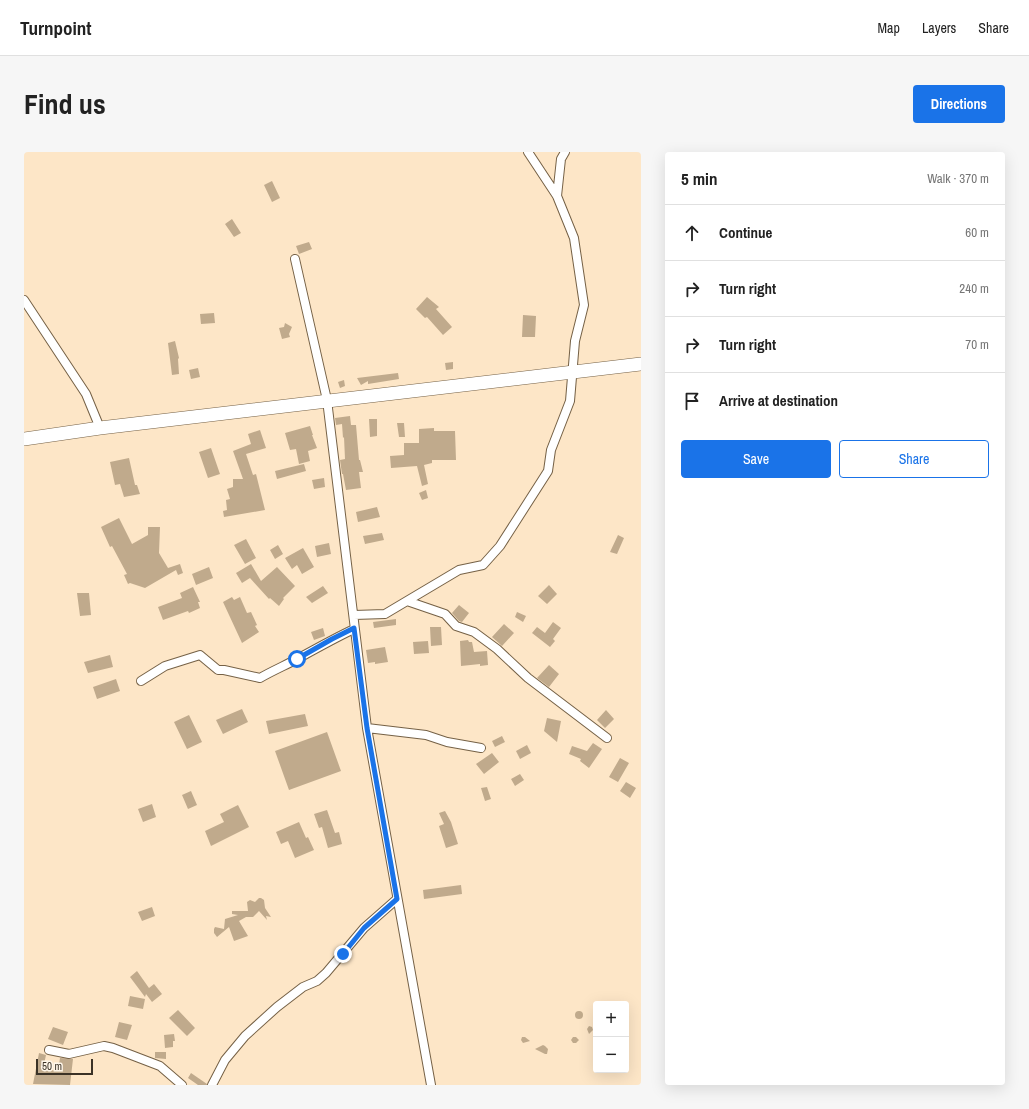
<!DOCTYPE html>
<meta charset="utf-8">
<style>
:root{--surface:#fff;--page:#f6f6f6;--text:#222;--muted:#767676;--line:#e0e0e0;--accent:#1a73e8}
body{margin:0;font-family:"Archivo Narrow",sans-serif;background:var(--page);color:var(--text)}
.controls{position:absolute;right:12px;bottom:12px;display:grid;overflow:hidden;border-radius:4px;box-shadow:0 4px 16px #0002}
.controls button{width:36px;height:36px;display:grid;place-items:center;padding:0;border:0;border-bottom:1px solid var(--line);background:var(--surface);color:var(--text);font:20px sans-serif}
.scale{position:absolute;left:12px;bottom:10px;width:57px;box-sizing:border-box;padding-left:4px;border:2px solid #3b3226;border-top:0;font-size:11px;line-height:14px;white-space:nowrap;color:#3b3226;-webkit-text-stroke:3px #fff6e9;paint-order:stroke}
.stop{position:absolute;width:12px;height:12px;margin:-9px;border:3px solid #1a73e8;border-radius:50%;background:#fff}
.stop.end{background:#1a73e8;border-color:#fff;box-shadow:0 1px 4px #0008}
.list{margin:0;padding:0;list-style:none}
h2{display:flex;justify-content:space-between;align-items:center;height:52px;margin:0;padding:0 16px;font-size:17px}
h2 small{font-size:13px;font-weight:400;color:var(--muted)}
.list li{display:grid;grid-template-columns:26px 1fr auto;gap:12px;align-items:center;box-sizing:border-box;height:56px;padding:0 16px;border-top:1px solid var(--line)}
.list b{display:block;font-size:15px;white-space:nowrap}
.list em{font-size:13px;font-style:normal;color:var(--muted)}
.actions{display:flex;gap:8px;padding:12px 16px}
.actions a{flex:1;padding:9px 0;border:1px solid var(--accent);border-radius:4px;text-align:center;font-size:14px;color:var(--accent)}
.actions .main{background:var(--accent);color:#fff}
.icon{flex:none;width:22px;height:22px;fill:none;stroke:currentColor;stroke-width:2;stroke-linecap:round;stroke-linejoin:round}
.map{position:relative;flex:none;width:617px;height:933px;overflow:hidden;border-radius:4px}
header{display:flex;align-items:center;gap:24px;box-sizing:border-box;height:56px;padding:0 20px;background:var(--surface);border-bottom:1px solid var(--line)}
header strong{font-size:19px}
nav{display:flex;gap:22px;margin-inline-start:auto;font-size:14px}
.intro{display:flex;align-items:center;justify-content:space-between;box-sizing:border-box;height:96px;padding:0 24px}
h1{margin:0;font-size:28px}
.button{padding:10px 18px;border-radius:4px;background:var(--accent);color:#fff;font-size:14px;font-weight:700}
main{display:flex;gap:24px;padding:0 24px}
aside{flex:1;background:var(--surface);border-radius:4px;box-shadow:0 4px 16px #0002}
.map>svg:first-child{display:block}
.building{fill:#c0aa8c}
.lines{fill:none;stroke-linecap:round;stroke-linejoin:round}
.minor-casing{stroke:#756146;stroke-width:10}
.trunk-casing{stroke:#756146;stroke-width:14}
.minor{stroke:#fff;stroke-width:8}
.trunk{stroke:#fff;stroke-width:13}
.route{stroke:#1a73e8;stroke-width:5}
</style>
<header>
<strong>Turnpoint</strong>
<nav><a>Map</a><a>Layers</a><a>Share</a></nav>
</header>
<div class="intro"><h1>Find us</h1><a class="button">Directions</a></div>
<main>
<div class="map">
<svg width="617" height="933" viewBox="0 0 617 933">
<rect width="100%" height="100%" fill="#fde6c7"/>
<path class="building" d="M248,29L256,46L248,50L240,33Z
M208,67L217,81L210,85L201,72Z
M285,90L288,97L275,102L272,94Z
M403,145L415,155L412,157L428,175L419,183L403,165L401,166L392,157Z
M190,161L191,171L177,172L176,162Z
M499,163L512,164L511,185H498Z
M261,171L268,175L265,182L266,185L258,187L255,176L260,175Z
M151,189L155,206L154,207L155,222L148,223L144,191Z
M429,210V217L422,218L421,211Z
M174,216L176,225L167,227L165,218Z
M374,221L375,227L344,232V229L337,233L333,226Z
M320,228L321,234L316,236L314,230Z
M326,264L327,273H332L335,308H336L339,320H335L337,336L322,338L319,322H318L316,308L321,307L320,285L319,286L318,272L312,273L311,266Z
M345,267H353V284L346,285Z
M373,271H380L381,285H375Z
M286,274L289,283H288L293,296L284,299L286,309L275,312L272,297L266,298L261,281Z
M410,276V279H431L432,308H408V311L400,313L404,332L398,334L393,314L367,316L366,304L380,303V291H395V277Z
M236,278L242,296L222,302L229,323L232,322L241,358L200,365L199,359L203,358L202,348L206,347L203,337L209,335V327H219L209,299L227,292L224,282Z
M187,296L196,322L184,326L175,300Z
M105,306L111,333H113L116,342L100,345L96,332L91,333L86,310Z
M280,312L282,319L253,327L251,319Z
M300,326L301,335L290,337L288,328Z
M402,338L404,346L398,348L395,341Z
M353,355L356,365L334,370L332,360Z
M95,366L108,392L124,383V375H136L135,401L144,416L156,412L159,421L154,423L152,418L121,436L106,431L104,432L100,423L103,422L88,394L86,395L77,375Z
M358,381L360,388L341,392L339,384Z
M594,383L600,386L593,402L586,400Z
M222,387L232,406L221,412L210,393Z
M305,391L307,402L293,405L291,394Z
M254,393L259,402L251,407L246,398Z
M279,396L290,415L278,422L273,413L268,417L261,406Z
M227,412L237,429L253,415L271,434L259,446L260,447L255,454L246,446L245,447L226,426L218,431L212,421Z
M185,415L189,426L172,433L168,422Z
M525,433L533,442L523,452L514,444Z
M299,434L304,441L288,451L282,445Z
M169,435L176,450H174L176,456L165,461L164,459L139,468L134,455L158,446L156,441Z
M53,441H65L67,463L56,464Z
M208,445L210,448L216,445L223,461L227,460L233,473L231,474L235,480L218,491L199,450Z
M435,453L445,461L438,470L435,469L428,461Z
M493,460L502,464L499,470L491,465Z
M372,467V473L350,476L349,470Z
M529,470L537,476L529,487L531,489L526,495L508,481L513,475L521,481Z
M480,472L490,481L478,494L468,485Z
M406,475H417L418,493L407,494Z
M299,476L301,484L290,488L287,480Z
M444,488L445,490H448L450,500L463,499L464,513L456,514V512L437,514L436,489Z
M404,489L405,501L390,502L389,490Z
M361,495L364,510L351,512V510L344,511L342,498Z
M86,503L89,515L64,521L60,510Z
M525,513L535,522L525,535L513,526Z
M92,527L96,539L73,547L69,535Z
M218,557L224,570L199,582L192,568Z
M582,558L590,567L581,576L573,568Z
M281,562L284,574L245,582L242,569Z
M165,563L178,590L163,597L150,570Z
M523,566L537,569L533,590L520,579Z
M303,580L317,619L265,638L251,599Z
M478,584L481,590L471,595L468,589Z
M569,591L578,597L565,616L556,609L557,607L545,602L548,594L563,599Z
M503,593L507,601L496,607L492,599Z
M468,601L475,610L460,622L452,612Z
M596,606L605,611L594,630L585,625Z
M496,622L500,628L491,634L487,627Z
M602,630L612,636L606,646L596,639Z
M463,635L467,647L461,649L457,636Z
M167,639L173,653L164,657L158,643Z
M128,652L132,665L119,670L114,657Z
M214,653L225,675L187,694L181,679L200,670L196,662Z
M303,658L311,681L315,680L318,692L304,696L298,675L295,676L290,662Z
M421,659L427,670L434,692L422,696L415,674L420,672L415,661Z
M275,670L282,686L284,685L290,698L271,706L264,689L257,692L252,680Z
M437,733L438,742L400,747L399,738Z
M235,746H237L240,748L241,756L247,765L242,764L243,768L235,759L229,765H222L215,769L224,784L210,789L205,775L193,785L190,781V777L191,775L200,777L201,767L214,763L208,762V759H224L223,750L226,748L231,750Z
M128,755L131,764L118,769L114,760Z
M113,819L125,836L130,832L138,842L128,850L122,842L121,845L106,825Z
M106,844L121,847L119,857L104,854Z
M154,858L171,876L163,884L145,866Z
M551 863a4 4 0 1 1 8 0a4 4 0 1 1-8 0Z
M95,870L108,873L103,888L91,885Z
M565,874L568,875L569,878L565,882L563,877Z
M29,875L44,880L39,893L24,887Z
M150,882L151,889H149V895L141,896L140,883Z
M498,885H501L506,889L499,891L497,888Z
M549,885H552L555,888L552,891H549L547,888Z
M519,893L521,894L524,897L523,902H521L511,897Z
M131,900H142V907L131,906Z
M15,901L22,903L19,917L34,919L36,906L49,907L46,933L9,932Z
M167,921L183,932V933H174L164,926Z"/>
<g class="lines">
<g class="minor-casing">
<path id="minor" d="M533,44L537,7L541,0
M271,107L303,248L343,576L407,933
M0,148L62,242L76,276
M383,449L421,462L432,474L450,480L473,497L504,526L583,586
M330,463L361,462L435,418L459,413L476,394L524,319L527,298L546,249L551,189L560,153L550,86L533,44L504,0
M117,529L141,514L176,503L194,518H200L236,526C248,519 262,513 275,506C293,496 311,486 330,477
M343,576L402,583L423,590L457,596
M25,898L45,902L80,894L89,896L136,914L158,933
M188,933L201,908L221,884L253,855L279,835L293,829L302,821L340,776L373,747"/>
</g>
<g class="trunk-casing">
<path id="trunk" d="M0,287L76,276L617,212"/>
</g>
<use href="#minor" class="minor"/>
<use href="#trunk" class="trunk"/>
</g>
<g class="lines">
<path class="route" d="M273,507L308,487L330,476L343,576L373,747L340,776L319,802"/>
</g>
</svg>
<div class="controls">
<button>+</button>
<button>−</button>
</div>
<div class="scale">50 m</div>
<div class="stop" style="left:273px;top:507px"></div>
<div class="stop end" style="left:319px;top:802px"></div>
</div>
<aside>
<h2>5 min<small>Walk · 370 m</small></h2>
<ul class="list">
<li><svg class="icon" aria-label="ahead" viewBox="0 0 24 24"><path d="M12 20V5M6 11l6-6 6 6"/></svg><div><b>Continue</b></div><em>60 m</em></li>
<li><svg class="icon" aria-label="right" viewBox="0 0 24 24"><path d="M7 20v-9h11M14 6l5 5-5 5"/></svg><div><b>Turn right</b></div><em>240 m</em></li>
<li><svg class="icon" aria-label="right" viewBox="0 0 24 24"><path d="M7 20v-9h11M14 6l5 5-5 5"/></svg><div><b>Turn right</b></div><em>70 m</em></li>
<li><svg class="icon" aria-label="arrive" viewBox="0 0 24 24"><path d="M6 21V4h12l-3 4 3 4H6"/></svg><div><b>Arrive at destination</b></div></li>
</ul>
<div class="actions"><a class="main">Save</a><a>Share</a></div>
</aside>
</main>
